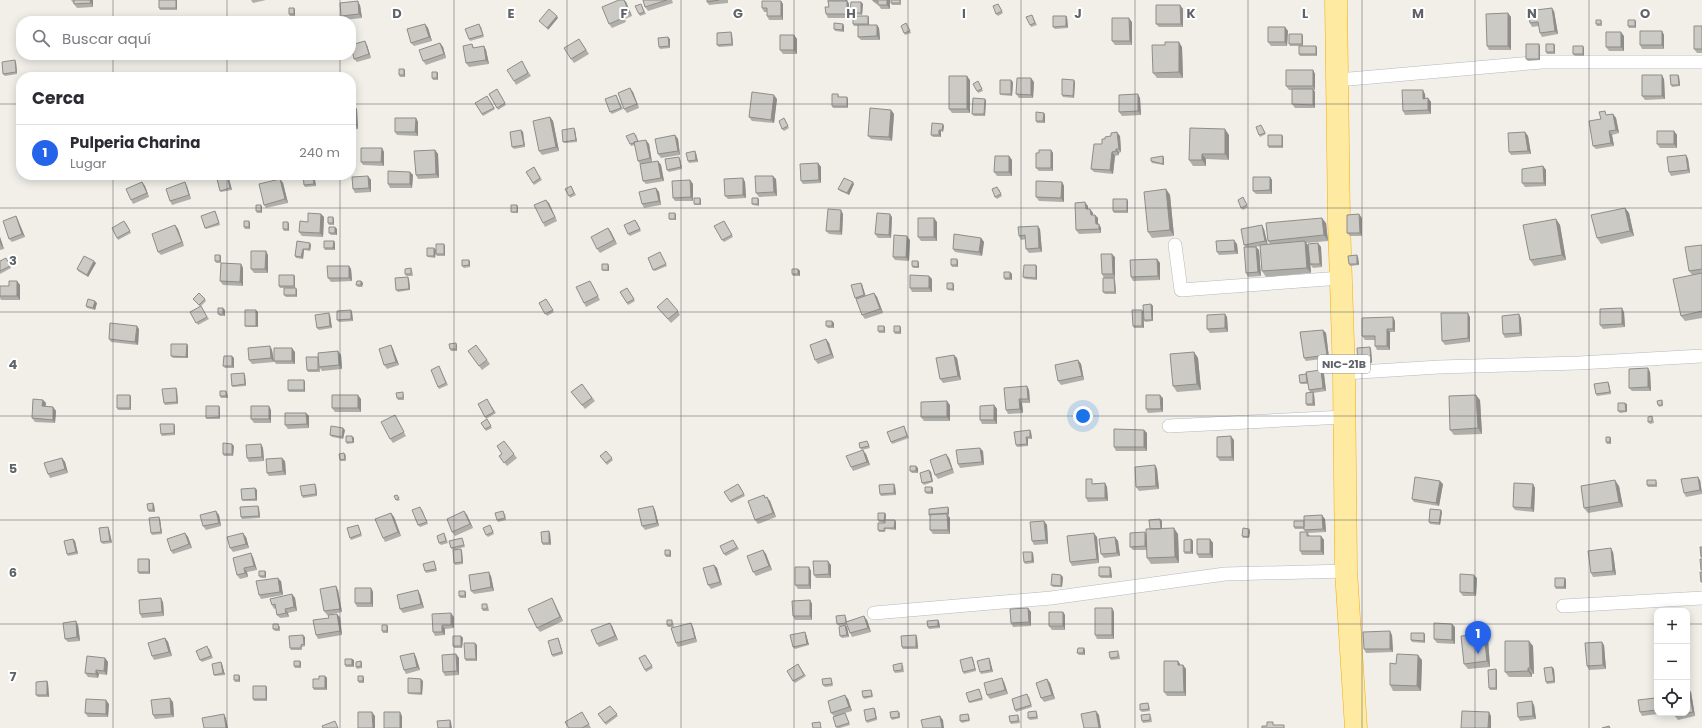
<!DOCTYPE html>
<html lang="es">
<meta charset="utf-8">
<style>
:root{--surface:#fff;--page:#f2f2f3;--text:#2b2b33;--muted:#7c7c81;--line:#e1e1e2;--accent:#2563eb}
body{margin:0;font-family:Poppins,sans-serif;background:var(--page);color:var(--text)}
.controls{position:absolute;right:12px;bottom:12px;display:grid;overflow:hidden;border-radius:8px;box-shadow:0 2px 10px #0003}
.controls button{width:36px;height:36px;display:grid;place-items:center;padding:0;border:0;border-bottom:1px solid var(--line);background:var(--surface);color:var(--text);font:20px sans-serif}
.you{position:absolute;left:1083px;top:416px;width:14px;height:14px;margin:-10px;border:3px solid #fff;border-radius:50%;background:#1a73e8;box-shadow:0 0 0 6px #1a73e833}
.badge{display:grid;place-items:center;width:26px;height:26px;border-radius:50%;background:var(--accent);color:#fff;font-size:13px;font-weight:700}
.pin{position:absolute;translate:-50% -33px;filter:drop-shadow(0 1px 2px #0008)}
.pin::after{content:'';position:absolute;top:21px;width:14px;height:12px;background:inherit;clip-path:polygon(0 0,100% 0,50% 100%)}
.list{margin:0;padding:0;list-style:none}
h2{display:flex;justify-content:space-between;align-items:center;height:52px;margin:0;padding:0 16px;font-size:17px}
h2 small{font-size:13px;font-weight:400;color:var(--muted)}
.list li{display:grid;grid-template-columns:26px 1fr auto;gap:12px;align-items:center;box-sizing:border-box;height:56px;padding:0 16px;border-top:1px solid var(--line)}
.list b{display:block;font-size:15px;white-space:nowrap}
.list p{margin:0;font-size:13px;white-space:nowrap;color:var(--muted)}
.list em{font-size:13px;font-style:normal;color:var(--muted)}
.icon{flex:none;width:22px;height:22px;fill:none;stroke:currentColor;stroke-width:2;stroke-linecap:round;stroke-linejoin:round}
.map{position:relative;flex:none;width:1702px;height:728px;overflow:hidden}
.search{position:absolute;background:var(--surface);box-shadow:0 2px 10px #0003;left:16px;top:16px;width:340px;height:44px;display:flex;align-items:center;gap:10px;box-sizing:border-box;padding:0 14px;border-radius:16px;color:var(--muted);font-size:15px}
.panel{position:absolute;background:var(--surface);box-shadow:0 2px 10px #0003;left:16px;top:72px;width:340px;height:108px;border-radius:16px}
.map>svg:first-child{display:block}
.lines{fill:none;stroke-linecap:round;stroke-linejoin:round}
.minor-casing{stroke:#b5b8bc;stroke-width:14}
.trunk-casing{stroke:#f9ab00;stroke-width:23}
.minor{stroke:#fff;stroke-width:13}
.trunk{stroke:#feeaa1;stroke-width:22}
.wall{fill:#afaea9}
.shaded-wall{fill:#8f8d8a}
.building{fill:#cccac5;stroke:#8f8d8a}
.grid{fill:none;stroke:#5f6368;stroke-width:1;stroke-opacity:0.55}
.labels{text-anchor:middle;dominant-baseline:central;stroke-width:4;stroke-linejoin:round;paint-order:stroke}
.shield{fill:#fff;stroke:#8f9295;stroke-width:1}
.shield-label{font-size:11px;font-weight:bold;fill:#5f6368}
.grid-label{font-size:13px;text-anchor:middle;font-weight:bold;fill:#5f6368;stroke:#fff;stroke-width:4;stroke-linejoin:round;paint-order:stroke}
</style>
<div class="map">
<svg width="1702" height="728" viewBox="0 0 1702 728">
<rect width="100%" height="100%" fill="#f1efe8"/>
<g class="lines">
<g class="minor-casing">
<path id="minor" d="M1338,80L1542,62H1702
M1175,245L1181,290L1341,278
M1344,373L1439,367L1579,363L1702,356
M1169,426L1344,417
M1563,606L1702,598
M874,613L1051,598L1225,574L1346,571"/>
</g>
<g class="trunk-casing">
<path id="trunk" d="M1336,0L1339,222L1344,373L1346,571L1356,728"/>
</g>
<use href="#minor" class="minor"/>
<use href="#trunk" class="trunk"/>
</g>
<path class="wall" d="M71,0H93V7L77,8Z
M159,0H177V10H160L159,8Z
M251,0H266L253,3Z
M643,0H672L673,3L648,11L645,7Z
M707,0H728V3L709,5L707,2Z
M827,0H847L849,4V18H828L826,14L829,7L828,2Z
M890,0V9H881L878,4H876L873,1Z
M901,0V5H892L891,3Z
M781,1L783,4V20H769L767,16V12H764L762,8Z
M626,2L632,16L625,19L626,22L612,28L609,24Z
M861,2L863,4L862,15L852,14L850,13Z
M998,4L1003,13L998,16L996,14Z
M360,5L362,18L344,20L341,16Z
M1180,5L1183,9V27H1159L1156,24Z
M642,6L646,14L640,16L639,14Z
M294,8L295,10V16H290L289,14Z
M1554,11L1558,34L1542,37L1540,33L1539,26L1532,27L1530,23Z
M1508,13L1511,17V50H1489L1487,46Z
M868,16L869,18V25H877L879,28L880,40H861L858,37V26H854L853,24Z
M1066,16L1067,17L1068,28L1055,29L1053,27Z
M1033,17L1037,25L1031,27L1030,25Z
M1602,21V26H1597L1596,24Z
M1636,21V28H1629L1628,26Z
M1132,22V45H1115L1112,41Z
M906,23L911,33L905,35L904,33Z
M425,24L428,28L432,41L414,46L411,43Z
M843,24L844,26V32L835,31L834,29Z
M481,26L484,37L470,41L469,39Z
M1702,26V53H1697L1694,49Z
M1285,27L1288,31L1287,46H1271L1268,42Z
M1662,31L1664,35V49H1642L1640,45Z
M731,32L732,34L733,46L719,47L717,45Z
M794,35L797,39V54H783L780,50Z
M1303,36V46H1290L1289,44Z
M1624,36V51H1609L1606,47Z
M670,39V48L660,49L659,47Z
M440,43L443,47L446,58L426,65L423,61Z
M582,43L589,54L574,63L571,59Z
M472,44L474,48L484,46L486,50L489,64L469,67L466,63Z
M1539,44L1540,46V60L1528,61L1526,59Z
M1554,44L1555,46V54H1547L1546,52Z
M367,45L371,58L357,62L354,59Z
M1165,45L1182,47L1183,78H1157L1153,73Z
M1316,46L1317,48V56H1300L1299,54Z
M1584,48V56H1575L1573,54Z
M77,55H87V57L77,56Z
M16,62L17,74L5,76L3,74Z
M524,65L531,76L516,85L514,81Z
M404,69L405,71V77H400L399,75Z
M1313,70L1315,74V90H1314L1315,92V108H1295L1292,104V90H1289L1286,86Z
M437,72L438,73V80H433L432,78Z
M1678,75L1679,76L1680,86L1672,87L1671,85Z
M1664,79L1665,99L1645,100L1642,96Z
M970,80V113H952L949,109Z
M978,81L983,91L978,93L977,91Z
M1013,82L1012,96L1001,95L1000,94Z
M1034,82L1033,98H1019L1016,94Z
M1075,82L1074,98L1063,97L1062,95Z
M497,89L506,105L498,110L489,94Z
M633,92L639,108L627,113L624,109Z
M838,94L839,96V97L848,99V108H833L832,106Z
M1425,94V98H1428L1431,102V114L1405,115L1403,111Z
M616,95L623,109L612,114L610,112Z
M487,96L495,109L483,116L475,103Z
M1140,98L1141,115L1122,116L1119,112Z
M777,99L774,123L752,121L749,117Z
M986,100L985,116H974L972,114Z
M351,105H354L357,109L358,129L351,130Z
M891,110L894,114L892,141L871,139L868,136Z
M1044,113L1045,115V123H1037L1036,121Z
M1613,114L1616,118L1619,133L1612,135L1614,146L1596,149L1593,146L1601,119L1608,115Z
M550,117L553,121L559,151L542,155L539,151Z
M416,118L418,122V136L397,135L395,132Z
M784,118L789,128L784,131L782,129Z
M944,126L943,132L941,131V137H933L931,135Z
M1262,127L1266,134L1260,137L1259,135Z
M521,130L523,132L525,147L514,149L512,147Z
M575,130L577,142L565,143L563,142Z
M1674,131L1677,135V148H1660L1657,144Z
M1525,132L1528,136L1531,154L1511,155L1509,152Z
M636,134L638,141L649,144L652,162L658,161L661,165L664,181L646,184L643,181L640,164L638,161L635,145L631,146L630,144Z
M675,135L678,139L680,155L661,158L658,154Z
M1229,135V160L1206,159V166H1193L1189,160Z
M1120,136L1121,152L1119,153V155L1115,156L1113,174L1094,172L1091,169L1102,144Z
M1283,137V148H1269L1268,146Z
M382,148L384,152V166L363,165L361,162Z
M435,150L438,154L439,178L418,179L416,175Z
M1051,150L1053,153V171H1039L1036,168L1039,153Z
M695,151L696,153L698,162L689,163L688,161Z
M1686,155L1688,159L1690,173L1671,176L1669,172Z
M1009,156L1012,160V176H997L994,172Z
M1164,158V165L1152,163L1151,161Z
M680,159L682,169L669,172L667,170Z
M818,163L821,167V183L803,184L801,181Z
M1543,166L1546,170V186L1525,187L1522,183Z
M534,167L542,180L534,185L526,172Z
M410,172L413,175L412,188H390L388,184Z
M216,175H228L232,190L221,192L220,191Z
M303,175H314L316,186L305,187L304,185Z
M368,176L371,180V192L355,193L353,189Z
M1270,177L1272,180V194H1256L1253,191Z
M743,178L745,182L746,198L728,199L725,196Z
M280,179L283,183L288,203L266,208L264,205Z
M776,179L777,196L759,197L756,193Z
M690,180L693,184V201H675L673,198Z
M142,182L145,186L149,197L133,204L131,200Z
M1062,182L1064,186V202L1039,201L1036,197Z
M854,184L849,195L840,191L838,189Z
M187,186L191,199L172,205L170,201Z
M571,186L576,195L570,198L569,196Z
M656,188L659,192L661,205L644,208L642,204Z
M999,189L1002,196L997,199L995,197Z
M1166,189L1170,195L1174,236L1152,238L1148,232Z
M1243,197L1248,207L1243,210L1241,208Z
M701,200V205H695L694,204Z
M759,200V206L753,205L752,204Z
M1128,201V213H1114L1113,211Z
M549,203L557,221L545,227L543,223Z
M261,205L262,207V213H257L256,211Z
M1088,206V209H1090L1093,213V215H1095L1098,218V224L1101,228V233L1079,234L1076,230Z
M518,207V213H513L511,212Z
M1625,208L1629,213L1634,236L1601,244L1597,238Z
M216,213L220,225L206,229L205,228Z
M321,214L324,217L323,237L302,236L299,232L308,222Z
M843,214L842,235L829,234L826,231Z
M676,215V220H670L669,219Z
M16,216L18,220L25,237L12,242L9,239Z
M892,217L891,238H878L875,234Z
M1362,218V236H1350L1347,233Z
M334,219V225H329L328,223Z
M1556,219L1560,225L1566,260L1534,266L1530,260Z
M637,222L641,231L630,236L628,234Z
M725,222L733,237L724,242L722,240Z
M937,222V241H921L918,237Z
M126,223L131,233L118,240L117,238Z
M250,223V229H245L244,227Z
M1326,223L1328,241L1306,243L1309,247L1318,243L1321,247L1322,267L1313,268L1310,264L1309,251L1311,273L1266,277L1262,271L1260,246L1256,247L1259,250L1261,276L1248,277L1246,273V247L1244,245L1264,229L1267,244H1270L1268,241Z
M289,224V231H284L283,229Z
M175,225L178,229L184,246L161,255L158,252Z
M335,227L337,229V235H331L329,233Z
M608,228L611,232L617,244L600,253L597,249Z
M1040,229L1042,252L1029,253L1026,249V239L1021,240L1019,236Z
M0,237L4,249L0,250Z
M981,238L984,242L982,256L955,252L953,249Z
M910,240L909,261L895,260L893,257Z
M297,241L311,245L310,251L304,250L303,259L296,258L295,256Z
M334,241L335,243V250H325L324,248Z
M444,244L445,246V256H437L436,254Z
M1237,244L1238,254L1219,255L1217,252Z
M1702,245V273L1692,275L1689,271Z
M434,248L436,250L435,258L428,257L427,256Z
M661,254L667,266L655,271L653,270Z
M220,255L221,256V263H216L215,261Z
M268,255V273H254L251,269Z
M1357,255L1358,257L1359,265L1350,266L1349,264Z
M1115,257V278H1114L1115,280L1116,294H1105L1103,292L1104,278L1102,274Z
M1157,259L1160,263V280L1133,281L1131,277Z
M8,260L11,268L0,274V261Z
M469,260L470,262V267L464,268L462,266Z
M958,261V267H952L951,265Z
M96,263L88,277L78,271L77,269Z
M919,263V268H913L912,266Z
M241,264L243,268V286L223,285L220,281Z
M1036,265L1037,267V280L1025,279L1023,277Z
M349,266L351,269L352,281L331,282L328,278Z
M609,266V271H603L602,270Z
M411,268L412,270L413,276H406L405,274Z
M798,269L800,271V276H793L792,274Z
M1702,273V318L1685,321L1681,316Z
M1012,274V280H1005L1004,278Z
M294,275L295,277V288H280L279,286Z
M929,276L932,279V292H912L910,288Z
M409,279L410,290L398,292L396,290Z
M17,281L20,285V300H1L0,298V286H9Z
M361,281L363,283L362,287H358L356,285Z
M592,284L600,300L586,307L584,303Z
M862,284L865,296L874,293L877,297L883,313L865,319L862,315L857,300L855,298Z
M954,285V291L948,290L947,289Z
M627,288L635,301L628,305L620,292Z
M297,290V297H286L284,295Z
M205,299L206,301L200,307L209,319L198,325L190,312L200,307L195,300Z
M546,299L554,312L547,316L539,303Z
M97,303L95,310L87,308L86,306Z
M1151,304L1153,306V321L1145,322L1144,320V328H1134L1133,326L1143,311Z
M657,307L678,311L680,315L671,323Z
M225,310V316H220L218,314Z
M258,312V327H246L245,326Z
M352,312L353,321L339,322L337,320Z
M1624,312L1625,327L1603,329L1600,325Z
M1225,314L1227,317L1228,332L1210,333L1207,329Z
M330,315L332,328L319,330L317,328Z
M1470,317V342L1445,345L1442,341Z
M1521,318L1522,336L1505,338L1503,334Z
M1395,321V332H1390V350H1377L1375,346V340H1365L1362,336Z
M834,323V328H828L826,326Z
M885,327V333H879L878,331Z
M901,328V334H895L894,332Z
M139,329L138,345L111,342L109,339Z
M1323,330L1326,333L1329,358L1306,361L1304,358Z
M826,339L829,343L834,358L818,364L815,360Z
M187,344L188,346V358H173L171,356Z
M391,345L393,349L399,365L387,369L384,365Z
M457,345V351H451L450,349Z
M476,345L490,364L482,370L468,351Z
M270,346L272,350L274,362L252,364L249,360Z
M1371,349L1372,363L1359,364L1358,362Z
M338,351L341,355L342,369L322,371L320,368V372H308L307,370L318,357Z
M295,352V364H276L274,361Z
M1194,352L1198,358L1201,390L1177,392L1173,386Z
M234,358V368H225L223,366Z
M957,358L961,380L943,383L940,379Z
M1078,360L1081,364L1084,380L1061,385L1058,381Z
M440,368L448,385L439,389L438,387Z
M1321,370L1324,374L1326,391L1313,393L1314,394L1315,406H1307L1306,404L1310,392L1309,390L1308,384H1302L1300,383L1306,374L1307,375Z
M1650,372L1651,391H1632L1629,388Z
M245,375L246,386L233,387L232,386Z
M305,382V392H289L288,390Z
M1608,382L1609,384L1611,394L1597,396L1596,394Z
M582,384L595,401L585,409L571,392Z
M1027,386L1029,390L1030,403H1022L1023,413L1008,414L1006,410Z
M176,388L177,390L178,404L165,405L164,403Z
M227,393L228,398H221L220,396Z
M404,394V400H398L397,398Z
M131,397V410H118L117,408Z
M1163,398V412L1148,413L1146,409Z
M361,399V412H335L332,408Z
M487,399L496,413L486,419L478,404Z
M43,400L46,403L45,406L53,407L56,411L55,423L35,422L32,418Z
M1480,400L1482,434L1454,435L1450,430Z
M1662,400L1663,402V406L1659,407L1658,405Z
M1627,404V412L1620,413L1618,411Z
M950,405V421H924L921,417Z
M994,405L997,409V424H982L980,420Z
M220,408V419H207L206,418Z
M271,410V423H254L251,419Z
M306,413L309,416V428L288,429L285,425Z
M1652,416L1653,418L1654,423L1650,424L1648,422Z
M397,419L406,436L393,443L390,439Z
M487,419L492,428L486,431L481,423Z
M174,424L175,426V435L162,436L161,434Z
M905,428L909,438L892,444L891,442Z
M345,430L343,439L332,437L330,435Z
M1030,430L1031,432L1032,439H1028V446L1017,447L1016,445Z
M1144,430L1147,433V451H1116L1114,447Z
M352,436L354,438V443L347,444L346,442Z
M1610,437L1611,439V444H1607L1606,442Z
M1234,440V461H1220L1217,457Z
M504,441L517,458L507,466L499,456L502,454Z
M868,443L870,448L862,450L860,448Z
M261,444L263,448L264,461L249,462L247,458Z
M234,446L233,456H224L223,454Z
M606,451L613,460L607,465L600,456Z
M983,451L984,465L960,468L958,464Z
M344,453L346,455V461H341L340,460Z
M866,454L870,465L853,471L851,467Z
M62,458L65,462L68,473L50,478L48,474Z
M949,458L954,473L938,479L935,475Z
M285,461L286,475L269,476L267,473Z
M1155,465L1157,469L1159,489L1139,491L1136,487Z
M918,468V473H912L910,471Z
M929,470L931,472L933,482L924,485L922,483Z
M1700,480L1702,494L1686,497L1684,493Z
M1657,482V487H1648L1647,485Z
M1094,483H1105L1107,487L1108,501L1088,502L1086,498Z
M894,484L895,486L896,495L881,496L880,494Z
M1443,484L1439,506L1414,502L1412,499Z
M1533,484L1535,488L1534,512L1515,510L1513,507Z
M316,486L317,496L303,498L302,496Z
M740,486L745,496L731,503L730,501Z
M1619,486L1623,507L1588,513L1584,508Z
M932,487L933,489V494H927L925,492Z
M255,488L257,490V501H243L242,500Z
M397,495L400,500L397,501L394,496Z
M764,495L766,498L770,501L776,517L758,524L755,520Z
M154,505L155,512H149L148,510Z
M258,506L259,508L260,518L242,519L241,517Z
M422,509L428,524L420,527L418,525Z
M949,509V515H948L950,518V534H933L930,530V516L929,515Z
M655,510L659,526L645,530L642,526Z
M1441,510L1442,512L1440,525L1430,524L1429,522Z
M464,511L467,515L473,528L455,536L452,532Z
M391,513L394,517L401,536L385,542L383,538Z
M505,513L506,520L498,522L497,520Z
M885,513L886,515V520H895L896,522V530L886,529L885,532H879L878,530L885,523L879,522L878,520Z
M219,515L221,526L206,530L203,526Z
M159,517L160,519L162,534L152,535L151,533Z
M1325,519L1326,532L1308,533L1310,536H1321L1324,540V555H1302L1300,551L1306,532L1304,529H1295L1294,527L1304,521Z
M1044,521L1047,525L1048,544L1034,545L1032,541Z
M1162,521V529L1178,534L1179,563L1151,564L1147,558V550H1133L1130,547L1145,532L1146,535L1150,529Z
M358,525L359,527L362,536L351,540L350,538Z
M491,526L494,534L488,537L486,535Z
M108,527L109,529L112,543L103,544L101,542Z
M1249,529L1250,531L1249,538H1243L1242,536Z
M185,533L188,537L192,548L173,554L171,551Z
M550,533L551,545H543L542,543Z
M445,535L448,543L441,545L439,543Z
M246,537L249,548L233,552L230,548Z
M1097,537L1099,563L1072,566L1070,562Z
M1115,537L1118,541L1120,556L1104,558L1101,554Z
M462,538L463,540L465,547L453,550L461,549L462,551L463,564L455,565L454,563L453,550L451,548Z
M73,539L75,541L78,554L68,556L67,554Z
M1191,539L1193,541V554H1185L1184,552Z
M1210,539L1213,543V558H1199L1197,554Z
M733,540L739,549L726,556L724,554Z
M670,550L671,552V557H666L665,555Z
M763,550L766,554L772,570L756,576L753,572Z
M1613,552L1616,575L1593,577L1591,573Z
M1033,553L1034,563L1025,564L1024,562Z
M253,557L257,570L247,572L248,577L240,579L237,575Z
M149,559L150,561V574H139L138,572Z
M435,563L437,571L426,573L425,571Z
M714,565L717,568L722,585L711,589L708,585Z
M831,565V578H816L814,575Z
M809,567L811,571V589H798L795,585Z
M1111,569L1112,578H1101L1099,576Z
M265,571L266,572V578H261L259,576Z
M491,576L494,591L474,594L471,591Z
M1063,577L1062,587H1053L1051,585Z
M1477,578L1476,596H1463L1460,592Z
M1565,578L1566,580V589H1556L1555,587Z
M281,581L283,595L261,599L259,595Z
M371,588L373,592V607H357L355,603Z
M338,590L342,612L327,615L324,611Z
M465,591L466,593V598H460L459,596Z
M292,594L295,598L297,611L288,613L289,617L280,618L277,615L276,608L274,609L272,605Z
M420,594L424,608L403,613L400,609Z
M552,598L554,602L563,621L540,632L537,628Z
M810,600L812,604V620H795L793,616Z
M163,602L164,616L142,618L140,614Z
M488,606L489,611H483L482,609Z
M1028,608L1031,612V626L1013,627L1011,623Z
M1112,608L1114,612V639H1097L1095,635Z
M1063,612L1065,615V630H1052L1049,626Z
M340,617L342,635L318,639L316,635Z
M454,617V628L445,629V635L435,636L433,632Z
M846,617L847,621L867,620L871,632L852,637L850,633L847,625L839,626L837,624Z
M938,620L939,622L940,628L929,629L928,627Z
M673,622L674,627H668L667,625Z
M691,623L693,627L697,642L678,647L676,643Z
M1452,624L1455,627V644L1437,643L1434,639Z
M78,625L80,641L68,642L65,639Z
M387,625L388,627V633H383L382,631Z
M845,625L847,627L849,637L842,638L840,636Z
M280,626V631H275L273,629Z
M612,626L618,640L599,647L597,644Z
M805,632L806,634L809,645L795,649L793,647Z
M1424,633L1425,635V643L1412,642L1411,640Z
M1484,634L1488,639L1490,667L1468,669L1464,664Z
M1392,635L1393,652L1366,653L1364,649Z
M461,636L463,638L462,648H454L453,646Z
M305,637V646L302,647V650H291L290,648Z
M917,637L918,649H903L902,647Z
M165,638L168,642L172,656L154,660L152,656Z
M558,638L559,640L563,654L553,657L552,655Z
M477,645V661H466L465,659Z
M1604,645L1606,669L1589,670L1587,666Z
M1533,646L1534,674H1532V677H1509L1505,672Z
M209,648L213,658L202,662L200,660Z
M1085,650V655H1079L1077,653Z
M414,653L416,657L420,670L406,674L404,670Z
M1119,653L1120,659L1111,660L1110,658Z
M456,654L459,658V675L445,676L443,672Z
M645,655L653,668L646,672L645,670Z
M972,657L973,659L976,671L964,674L963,672Z
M105,658L108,662L107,675L99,674L98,678L88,677L85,673Z
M989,658L990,660L993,672L981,674L980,672Z
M354,660V667H346L345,665Z
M1422,660L1421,691H1393L1390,685L1396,664Z
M300,661L301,663V668H295L294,666Z
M1178,661L1180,664V665H1183L1186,669V696H1167L1164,692Z
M221,662L222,664L225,675L215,676L214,675Z
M362,663V668L357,669L356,667Z
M798,664L806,676L795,683L787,671Z
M903,665L904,672L895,673L894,671Z
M1552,667L1554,669L1555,683L1547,684L1546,682Z
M1496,669L1497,671V690H1490L1489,688Z
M239,675L240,677V682H235L234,680Z
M325,676L327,678V690H314L313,688L319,679Z
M363,676L364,678V683H359L358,681Z
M832,680L833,686L825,687L823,685Z
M47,681L48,683L49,697H38L36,695Z
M423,681L422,695L409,694L408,693Z
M1004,682L1008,694L990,699L987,695Z
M1050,683L1055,699L1044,702L1041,698Z
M266,686L267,688V701H254L253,699Z
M979,689L980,691L983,700L970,703L969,702Z
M871,690L872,691L873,697L864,699L863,697Z
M1691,692L1695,716L1678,720L1675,716Z
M1029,696L1032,707L1016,712L1015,710Z
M1655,698L1657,702V713H1658V714L1642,716L1640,712Z
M848,699L852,711L845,713L846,715L850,725L840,728H837L836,727L834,716L831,713Z
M173,702L174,717L155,719L153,715Z
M109,704L108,717H88L85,713Z
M1149,705L1150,711L1142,712L1140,710Z
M1534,705L1536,719L1520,721L1518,717Z
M610,706L618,716L606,725L598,714Z
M875,709L877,720L867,723L866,721Z
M1036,711L1037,713L1038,719L1030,720L1028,718Z
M582,712L591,728H569Z
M900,712V718L892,720L891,718Z
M968,714L969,715L970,721L962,723L960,721Z
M1018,715L1019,717L1020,723L1011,724L1010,722Z
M1151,716L1152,722L1143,723L1142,721Z"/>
<path class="shaded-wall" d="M90,0H93V7L91,3Z
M176,0H177V10L176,8Z
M624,0L626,2L632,16L629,12Z
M845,0H847L849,4V18L847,14Z
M887,0H890V9L887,5Z
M358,1L360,5L362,18L359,14Z
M781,1L783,4V20L781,16Z
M861,2L863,4L862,15L861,13Z
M1180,5L1183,9V27L1181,24Z
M294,8L295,10V16L294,14Z
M1552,8L1554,11L1558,34L1555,31Z
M1508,13L1511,17V50L1508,46Z
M557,16L558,18L548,30L547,28Z
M868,16L869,18V26L868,24Z
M1066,16L1067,17L1068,28L1066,26Z
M1129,18L1132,22V45L1130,41Z
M1635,20L1636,21V28L1635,26Z
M425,24L428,28L432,41L429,37Z
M843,24L844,26V32L842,30Z
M877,25L879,28L880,40L877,36Z
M1285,27L1288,31L1287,46L1285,42Z
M1662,31L1664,35V49L1662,45Z
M731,32L732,34L733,46L732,44Z
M1621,32L1624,36V51L1621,47Z
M1302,34L1303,36V46L1302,44Z
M794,35L797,39V54L794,50Z
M668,37L670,39V48L669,46Z
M365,41L367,45L371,58L369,54Z
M1179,42L1182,47L1183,78L1179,72Z
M440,43L443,47L446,58L444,54Z
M1539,44L1540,46V60L1539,59Z
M1554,44L1555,46V54L1554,52Z
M484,46L486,50L489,64L486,60Z
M1316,46L1317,48V56L1316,54Z
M1583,46L1584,48V56L1583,54Z
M15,60L16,62L17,74L16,72Z
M404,69L405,71V77L404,75Z
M1313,70L1315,74V90L1313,86Z
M437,72L438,73V80L437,78Z
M1662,75L1664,79L1665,99L1662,96Z
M1678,75L1679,76L1680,86L1679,85Z
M967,76L970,80V113L967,109Z
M1031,78L1034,82L1033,98L1031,95Z
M1011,80L1013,82L1012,96L1011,94Z
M1074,80L1075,82L1074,98L1073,96Z
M630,88L633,92L639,108L637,104Z
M1313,89L1315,92V108L1313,105Z
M1423,90L1425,94L1426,102L1423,99Z
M1138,94L1140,98L1141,115L1138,111Z
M774,95L777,99L774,123L771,120Z
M847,97L848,99V108L847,106Z
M1428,98L1431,102V114L1428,110Z
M985,99L986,100L985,116L984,114Z
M354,105L357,109L358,129L355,125Z
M891,110L894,114L892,141L889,137Z
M1044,113L1045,115V123L1043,121Z
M1613,114L1616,118L1619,133L1616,130Z
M550,117L553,121L559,151L556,147Z
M416,118L418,122V136L415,132Z
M943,124L944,126L943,132L942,130Z
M574,128L575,130L577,142L576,140Z
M1225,129L1229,135V160L1225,154Z
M521,130L523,132L525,147L524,145Z
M939,130L941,131V137L939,135Z
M1609,131L1612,135L1614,146L1611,143Z
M1674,131L1677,135V148L1674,144Z
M1117,132L1120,136L1121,152L1119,149Z
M1525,132L1528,136L1531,154L1528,151Z
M675,135L678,139L680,155L678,151Z
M1282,135L1283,137V148L1282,146Z
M351,140L352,142L354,153L352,151Z
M646,140L649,144L652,162L650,158Z
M382,148L384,152V166L381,162Z
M1116,149L1119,153V155L1116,151Z
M435,150L438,154L439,178L436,174Z
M1051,150L1053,153V171L1051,168Z
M695,151L696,153L698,162L696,160Z
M1112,152L1115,156L1113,174L1110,170Z
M1202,154L1206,159V166L1202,160Z
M1686,155L1688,159L1690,173L1688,170Z
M1009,156L1012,160V176L1009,172Z
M1163,156L1164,158V165L1163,164Z
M679,157L680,159L682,169L681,167Z
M658,161L661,165L664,181L661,178Z
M818,163L821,167V183L819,180Z
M1543,166L1546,170V186L1544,183Z
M410,172L413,175L412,188L410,184Z
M227,175H228L232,190L230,188Z
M313,175H314L316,186L314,184Z
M368,176L371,180V192L369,188Z
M773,176L776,179L777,196L774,192Z
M1270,177L1272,180V194L1270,190Z
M743,178L745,182L746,198L743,195Z
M280,179L283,183L288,203L285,199Z
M690,180L693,184V201L691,197Z
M142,182L145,186L149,197L147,193Z
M185,182L187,186L191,199L189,195Z
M853,182L854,184L849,195L847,193Z
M1062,182L1064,186V202L1061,198Z
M656,188L659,192L661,205L659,201Z
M1166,189L1170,195L1174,236L1170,230Z
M700,198L701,200V205L700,204Z
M758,198L759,200V206L758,204Z
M1127,199L1128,201V213L1127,211Z
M546,200L549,203L557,221L555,217Z
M1085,202L1088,206V213L1086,209Z
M261,205L262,207V213L261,211Z
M517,205L518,207V213L517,212Z
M1625,208L1629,213L1634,236L1630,231Z
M1090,209L1093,213V219L1091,215Z
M841,210L843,214L842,235L840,231Z
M675,213L676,215V220L675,219Z
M321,214L324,217L323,237L320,233Z
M890,214L892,217L891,238L889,235Z
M1359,214L1362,218V236L1360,233Z
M1095,215L1098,218V228L1096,224Z
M16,216L18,220L25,237L22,234Z
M333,217L334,219V225L333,223Z
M934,218L937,222V241L934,237Z
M1322,218L1326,223L1328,241L1324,235Z
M1556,219L1560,225L1566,260L1562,255Z
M249,221L250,223V229L249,227Z
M288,222L289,224V231L288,229Z
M1099,224L1101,228V233L1099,229Z
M175,225L178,229L184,246L182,242Z
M1262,225L1264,229L1268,245L1265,241Z
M1038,226L1040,229L1042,252L1039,248Z
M335,227L337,229V235L335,233Z
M608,228L611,232L617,244L614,240Z
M907,236L910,240L909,261L906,257Z
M0,237L4,249L1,245L0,242Z
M981,238L984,242L982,256L979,252Z
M1234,240L1237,244L1238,254L1235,251Z
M334,241L335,243V250L333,248Z
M1305,241L1309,247L1311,273L1307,268Z
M310,243L311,245L310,251L309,249Z
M1318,243L1321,247L1322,267L1320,264Z
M444,244L445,246V256L444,254Z
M1256,247L1259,250L1261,276L1258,272Z
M434,248L436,250L435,258L434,256Z
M303,249L304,250L303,259L301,257Z
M266,251L268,255V273L265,269Z
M1112,254L1115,257V278L1113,274Z
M220,255L221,256V263L220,261Z
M1357,255L1358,257L1359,265L1357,264Z
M957,259L958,261V267L957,265Z
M1157,259L1160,263V280L1158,276Z
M469,260L470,262V267L469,265Z
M94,261L96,263L88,277L87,275Z
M918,261L919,263V268L918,267Z
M241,264L243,268V286L240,282Z
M608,264L609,266V271L608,270Z
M1036,265L1037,267V280L1036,278Z
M349,266L351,269L352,281L349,278Z
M798,269L800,271V276L798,274Z
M1010,272L1012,274V280L1010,278Z
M294,275L295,277V288L294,286Z
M929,276L932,279V292L929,288Z
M408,277L409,279L410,290L409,289Z
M1114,278L1115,280L1116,294L1115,292Z
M17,281L20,285V300L17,296Z
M361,281L363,283L362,287L361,285Z
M861,283L862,284L866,297L864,295Z
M953,283L954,285V291L953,289Z
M296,288L297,290V297L296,295Z
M874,293L877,297L883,313L880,309Z
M95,301L97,303L95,310L93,308Z
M1151,304L1153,306V321L1152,320Z
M223,308L225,310V316L223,314Z
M1622,308L1624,312L1625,327L1622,324Z
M256,310L258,312V327L256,326Z
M351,310L352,312L353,321L351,319Z
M1142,310L1143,312L1144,328L1142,326Z
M329,313L330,315L332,328L330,326Z
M1468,313L1470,317V342L1468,338Z
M1225,314L1227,317L1228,332L1225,328Z
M1519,314L1521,318L1522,336L1520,333Z
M1393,317L1395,321V332L1393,329Z
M832,321L834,323V328L832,326Z
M137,326L139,329L138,345L135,342Z
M884,326L885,327V333L884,331Z
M900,326L901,328V334L900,332Z
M1387,329L1390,332V350L1387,346Z
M1323,330L1326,333L1329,358L1327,355Z
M826,339L829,343L834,358L831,354Z
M456,343L457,345V351L456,349Z
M187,344L188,346V358L186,357Z
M391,345L393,349L399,365L396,362Z
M270,346L272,350L274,362L271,358Z
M1370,347L1371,349L1372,363L1371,362Z
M292,348L295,352V364L292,361Z
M338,351L341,355L342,369L339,365Z
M1194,352L1198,358L1201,390L1197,384Z
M954,355L957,358L961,380L958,376Z
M232,356L234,358V368L232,366Z
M1078,360L1081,364L1084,380L1082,376Z
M1648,368L1650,372L1651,391L1648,387Z
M1321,370L1324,374L1326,391L1323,388Z
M244,373L245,375L246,386L245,384Z
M304,380L305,382V392L304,390Z
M1608,382L1609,384L1611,394L1610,392Z
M1027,386L1029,390L1030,403L1028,399Z
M176,388L177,390L178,404L177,402Z
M226,391L227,393L228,398L226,396Z
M1313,392L1314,394L1315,406L1313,404Z
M130,395L131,397V410L130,408Z
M358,395L361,399V412L358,408Z
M1160,395L1163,398V412L1161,409Z
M1476,395L1480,400L1482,434L1478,428Z
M1019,399L1022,403L1023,413L1020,409Z
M43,400L46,403L45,410L42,406Z
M947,401L950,405V421L947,417Z
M1625,403L1627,404V412L1626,411Z
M994,405L997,409V424L994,420Z
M219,406L220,408V419L219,417Z
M269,406L271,410V423L269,419Z
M53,407L56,411L55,423L53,420Z
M306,413L309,416V428L307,424Z
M174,424L175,426V435L174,433Z
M343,428L345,430L343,439L342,437Z
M1030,430L1031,432L1032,439L1030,437Z
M1144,430L1147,433V451L1144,447Z
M352,436L354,438V443L353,442Z
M1231,436L1234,440V461L1232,457Z
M1026,437L1028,439V446L1027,444Z
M1610,437L1611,439V444L1610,442Z
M232,444L234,446L233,456L232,454Z
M261,444L263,448L264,461L262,457Z
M980,448L983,451L984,465L982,462Z
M863,450L866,454L870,465L867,462Z
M946,454L949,458L954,473L952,469Z
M62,458L65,462L68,473L65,469Z
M282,458L285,461L286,475L283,471Z
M1155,465L1157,469L1159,489L1156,486Z
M916,466L918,468V473L916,471Z
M929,470L931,472L933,482L932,481Z
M1698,477L1700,480L1702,493L1700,490Z
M1615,480L1619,486L1623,507L1619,502Z
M1440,481L1443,484L1439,506L1436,503Z
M1105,483L1107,487L1108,501L1105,498Z
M315,484L316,486L317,496L316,494Z
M894,484L895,486L896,495L894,493Z
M1533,484L1535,488L1534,512L1531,508Z
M932,487L933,489V494L931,492Z
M255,488L257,490V501L256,499Z
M767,497L770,501L776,517L773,513Z
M153,503L154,505L155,512L153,510Z
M258,506L259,508L260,518L259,516Z
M653,506L655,510L659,526L657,523Z
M948,507L949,509V515L948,513Z
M1441,510L1442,512L1440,525L1439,523Z
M216,511L219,515L221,526L219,523Z
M464,511L467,515L473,528L470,524Z
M391,513L394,517L401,536L398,532Z
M885,513L886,515L885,523L884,521Z
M947,514L950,518V534L948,530Z
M1322,515L1325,519L1326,532L1323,529Z
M159,517L160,519L162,534L161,532Z
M1160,519L1162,521V531L1161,529Z
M895,520L896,522V530L894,528Z
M1044,521L1047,525L1048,544L1046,540Z
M108,527L109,529L112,543L110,541Z
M1174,528L1178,534L1179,563L1175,557Z
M1249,529L1250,531L1249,538L1248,537Z
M549,531L550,533L551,545L549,543Z
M1145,532L1147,536V550L1145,546Z
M185,533L188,537L192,548L189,544Z
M243,533L246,537L249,548L246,544Z
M1094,533L1097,537L1099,563L1097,559Z
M1321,536L1324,540V555L1321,551Z
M1115,537L1118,541L1120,556L1117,553Z
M73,539L75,541L78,554L76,552Z
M1191,539L1193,541V554L1191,552Z
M1210,539L1213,543V558L1210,554Z
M1611,548L1613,552L1616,575L1613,571Z
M461,549L462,551L463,564L462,562Z
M670,550L671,552V557L670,555Z
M763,550L766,554L772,570L769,566Z
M1032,552L1033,553L1034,563L1032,561Z
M251,553L253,557L257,570L254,566Z
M149,559L150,561V574L149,572Z
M828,561L831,565V578L829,574Z
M714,565L717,568L722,585L720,582Z
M809,567L811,571V589L809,585Z
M1110,567L1111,569L1112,578L1110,576Z
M244,568L247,572L248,577L245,573Z
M265,571L266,572V578L265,576Z
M489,572L491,576L494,591L491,587Z
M1061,575L1063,577L1062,587L1061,586Z
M1474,575L1477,578L1476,596L1474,593Z
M278,578L281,581L283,595L280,592Z
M1565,578L1566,580V589L1564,587Z
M336,586L338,590L342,612L340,609Z
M371,588L373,592V607L371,603Z
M418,590L420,594L424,608L421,604Z
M465,591L466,593V598L465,596Z
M292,594L295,598L297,611L294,607Z
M161,598L163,602L164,616L162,612Z
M552,598L554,602L563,621L560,617Z
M810,600L812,604V620L810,616Z
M1028,608L1031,612V626L1029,622Z
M1112,608L1114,612V639L1112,635Z
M285,609L288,613L289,617L286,613Z
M1063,612L1065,615V630L1063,626Z
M451,613L454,617V628L451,625Z
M337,614L340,617L342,635L340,631Z
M864,616L867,620L871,632L868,628Z
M938,620L939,622L940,628L938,626Z
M76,621L78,625L80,641L77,637Z
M610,623L612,626L618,640L615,636Z
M691,623L693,627L697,642L695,638Z
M1452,624L1455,627V644L1452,640Z
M387,625L388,627V633L387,631Z
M442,625L445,629V635L442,632Z
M845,625L847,627L849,637L847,635Z
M1390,631L1392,635L1393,652L1390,649Z
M805,632L806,634L809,645L807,644Z
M1424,633L1425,635V643L1424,641Z
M1484,634L1488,639L1490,667L1487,661Z
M303,635L305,637V646L304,644Z
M916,635L917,637L918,649L916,647Z
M461,636L463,638L462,648L461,646Z
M165,638L168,642L172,656L169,652Z
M558,638L559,640L563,654L562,652Z
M1529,641L1533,646L1534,674L1530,668Z
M1602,642L1604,645L1606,669L1603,665Z
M475,643L477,645V661L476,659Z
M1084,648L1085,650V655L1083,653Z
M414,653L416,657L420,670L417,667Z
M456,654L459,658V675L457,671Z
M1418,655L1422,660L1421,691L1417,686Z
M972,657L973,659L976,671L975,669Z
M105,658L108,662L107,675L104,671Z
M989,658L990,660L993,672L991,670Z
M352,659L354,660V667L352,665Z
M300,661L301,663V668L300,666Z
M361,661L362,663V668L361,666Z
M1178,661L1180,664V669L1178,665Z
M221,662L222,664L225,675L223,673Z
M1183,665L1186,669V696L1184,692Z
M1552,667L1554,669L1555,683L1554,681Z
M1528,668L1532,674V677L1528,671Z
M1496,669L1497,671V690L1496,688Z
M96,670L99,674L98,678L96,674Z
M239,675L240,677V682L239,680Z
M325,676L327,678V690L325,688Z
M363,676L364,678V683L363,681Z
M1002,678L1004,682L1008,694L1005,690Z
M421,679L423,681L422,695L421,693Z
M1047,679L1050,683L1055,699L1052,695Z
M47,681L48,683L49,697L47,695Z
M266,686L267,688V701L266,699Z
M1688,688L1691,692L1695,716L1693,712Z
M845,695L848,699L852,711L849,707Z
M170,698L173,702L174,717L171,714Z
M1655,698L1657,702V712L1656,710Z
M106,700L109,704L108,717L106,714Z
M1532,701L1534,705L1536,719L1533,716Z
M874,708L875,709L877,720L876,718Z
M1096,711L1099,715L1101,728H1099Z
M372,712L375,716V728H373Z
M400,712L402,716V728H400Z
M1489,712L1491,716V728H1488Z
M224,714L226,718L228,728H226Z
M940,716L943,720L944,728H942Z
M450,720L451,722L452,728H450Z"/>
<path class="building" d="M74,0H90L91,3L74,4Z
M159,0H176V8H159Z
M619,0H624L629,12L622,15L623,18L609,24L602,7Z
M643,0H667L645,7Z
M707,0H719L707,2Z
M873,0H887V5H878V1H873Z
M891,0H900V3H891Z
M358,1L359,14L341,16L340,3Z
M762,1H781V16H767V8H762Z
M828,1H847V14H826L825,7H829Z
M851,2H861V13H850Z
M641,4L644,12L639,14L635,6Z
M998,4L1002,11L996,14L993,6Z
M1156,5H1180L1181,24H1156Z
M289,8H294V14H289Z
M1552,8L1555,31L1540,33L1538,22L1530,23L1528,11Z
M549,9L557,16L547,28L539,21Z
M1508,13V46H1487L1486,14Z
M1032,15L1035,23L1030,25L1026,17Z
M853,16H868V24H853Z
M1053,16H1066V26L1053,27Z
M262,18H273V21H262Z
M1112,18H1129L1130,41H1112Z
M1596,20H1601V24H1596Z
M1628,20H1635V26H1628Z
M834,23L843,24L842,30L834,29Z
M906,23L910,31L904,33L901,26Z
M425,24L429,37L411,43L407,29Z
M479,24L483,35L469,39L465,29Z
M858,25H877V36L858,37Z
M1694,26H1702V49H1694Z
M1268,27H1285V42H1268Z
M1640,31H1662V45H1640Z
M731,32L732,44L717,45V33Z
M1606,32H1621V47H1606Z
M1289,34H1302V44H1289Z
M780,35H794V50H780Z
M668,37L669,46L659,47L658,38Z
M579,39L586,50L571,59L564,48Z
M365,41L369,54L354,59L351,45Z
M1165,42H1179V72L1153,73L1152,45H1165Z
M440,43L444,54L423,61L419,50Z
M472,44L473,48L484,46L486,60L466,63L463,46Z
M1526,44H1539V59H1526Z
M1546,44H1554V52H1546Z
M1299,46H1316V54H1299Z
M1573,46H1583V54H1573Z
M15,60L16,72L3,74L2,62Z
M522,61L528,73L514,81L507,70Z
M399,69H404V75H399Z
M1286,70H1313V86H1286Z
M432,72H437V78H432Z
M1642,75H1662V96H1642Z
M1670,75H1678L1679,85H1671Z
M949,76H967V109H949Z
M1017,78H1031V95L1016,94Z
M1062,79L1074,80L1073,96L1062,95Z
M1000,80H1011V94H1000Z
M978,81L982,89L977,91L973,84Z
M630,88L637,104L624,109L618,93Z
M497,89L505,103L497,108L489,94Z
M1292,89H1313V105L1292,104Z
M1402,90H1423V99L1428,98V110L1403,111Z
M752,92L774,95L771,120L749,117Z
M832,94H838V97H847V106H832Z
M1138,94V111L1119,112V95Z
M616,95L621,108L610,112L605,99Z
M487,96L494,108L482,114L475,103Z
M973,98L985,99L984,114H972Z
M351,105H354L355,125L351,126Z
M870,108L891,110L889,137L868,136Z
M1605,111L1606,115L1613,114L1616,130L1609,131L1611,143L1593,146L1589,121L1601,119L1599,112Z
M1036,112L1044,113L1043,121H1036Z
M550,117L556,147L539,151L533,121Z
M395,118H416L415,132H395Z
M784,118L788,126L782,129L779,121Z
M932,123L943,124L942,130H939V135H931Z
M1261,125L1265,133L1259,135L1256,127Z
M574,128L576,140L563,142L562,130Z
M1190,128L1225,129V154H1202V160H1189Z
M521,130L524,145L512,147L510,132Z
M1657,131H1674V144H1657Z
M1117,132L1119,149H1116V151L1112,152L1110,170L1091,169L1094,144H1102V139H1105V137L1111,136V133Z
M1525,132L1528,151L1509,152L1508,133Z
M634,133L638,141L634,142V143L630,144L626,136Z
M675,135L678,151L658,154L655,139Z
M1268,135H1282V146H1268Z
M646,140L650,158L638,161L634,142Z
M351,141L352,151H351Z
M361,148H382L381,162H361Z
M435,150L436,174L416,175L414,151Z
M1039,150H1051V168H1036V153H1039Z
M695,151L696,160L688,161L686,153Z
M1686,155L1688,170L1669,172L1667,157Z
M995,156H1009V172H994Z
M1163,156V164L1151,161V158Z
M679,157L681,167L667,170L665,159Z
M658,161L661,178L643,181L640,164Z
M818,163L819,180L801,181L800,164Z
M1543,166L1544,183H1522V169Z
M534,167L540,178L533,183L526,172Z
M388,171L410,172V184H388Z
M216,175H227L230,188L220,191Z
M303,175H313L314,184L304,185Z
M368,176L369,188L353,189L352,177Z
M755,176H773L774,192L756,193Z
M1253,177H1270V190L1253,191Z
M743,178V195L725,196L724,179Z
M844,178L853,182L847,193L838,189Z
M280,179L285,199L264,205L259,184Z
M690,180L691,197L673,198L672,181Z
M1036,181L1062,182L1061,198L1036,197Z
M142,182L147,193L131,200L126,189Z
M185,182L189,195L170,201L166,189Z
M571,186L574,193L569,196L565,189Z
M997,187L1001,194L995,197L992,189Z
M656,188L659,201L642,204L639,192Z
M1166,189L1170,230L1148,232L1144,192Z
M1243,197L1247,205L1241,208L1238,200Z
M694,198H700V204H694Z
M752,198H758V204H752Z
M1113,199H1127V211H1113Z
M546,200L555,217L543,223L534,205Z
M1085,202L1086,209H1090L1091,215H1095L1096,224H1099V229L1076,230L1075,203Z
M256,205H261V211H256Z
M511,205H517V212H511Z
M1625,208L1630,231L1597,238L1591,215Z
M828,209L841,210L840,231H826Z
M215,211L219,223L205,228L201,216Z
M308,213L321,214L320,233L299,232L300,221L308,222Z
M669,213H675V219H669Z
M877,213L890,214L889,235L875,234Z
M1359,214L1360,233H1347V215Z
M16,216L22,234L9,239L3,221Z
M328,217H333V223H328Z
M918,218H934V237H918Z
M1322,218L1324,235L1268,241L1266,223Z
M1556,219L1562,255L1530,260L1523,225Z
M635,220L640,229L628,234L624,225Z
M124,221L130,231L117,238L112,228Z
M244,221H249V227H244Z
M724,221L732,235L722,240L714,226Z
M283,222H288V229H283Z
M175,225L182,242L158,252L152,234Z
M1262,225L1265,241L1244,245L1241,229Z
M1038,226L1039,248L1026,249L1025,235L1019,236L1018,227Z
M329,227H335V233H329Z
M608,228L614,240L597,249L591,237Z
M954,234L981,238L979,252L953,249Z
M894,235L907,236L906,257H893Z
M1234,240L1235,251L1217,252L1216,241Z
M297,241L310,243L309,249H303L301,257L295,256Z
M324,241H334L333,248H324Z
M1305,241L1307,268L1262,271L1260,245Z
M1318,243L1320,264H1310L1308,244Z
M436,244H444V254H436Z
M1702,245V269L1689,271L1685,247Z
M1244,247H1256L1258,272L1246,273Z
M427,248H434V256H427Z
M251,251H266L265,269H251Z
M660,252L666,264L653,270L648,258Z
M1101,254H1112L1113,274H1102Z
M215,255H220V261H215Z
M1357,255V264H1349L1348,256Z
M84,256L94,261L87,275L77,269Z
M6,258L10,266L0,271V261Z
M951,259H957V265H951Z
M1157,259L1158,276L1131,277L1130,260Z
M462,260H469V265L462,266Z
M912,261H918V267L912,266Z
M221,263L241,264L240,282L220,281Z
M602,264H608V270H602Z
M1024,265H1036V278L1023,277Z
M327,266H349V278H328Z
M411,268V274H405V269Z
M792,269H798V274H792Z
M1004,272H1010V278H1004Z
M1702,273V311L1681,316L1673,279Z
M279,275H294V286H279Z
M910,275L929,276V288H910Z
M408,277L409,289L396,290L395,278Z
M1103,278H1114L1115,292H1103Z
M9,281H17V296H0V286H9Z
M357,281H361V285H356Z
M590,281L598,296L584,303L576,287Z
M861,283L864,295L855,298L851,285Z
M947,283H953V289H947Z
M284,288H296V295H284Z
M627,288L634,299L627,303L620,292Z
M199,293L205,299L199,305L193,299Z
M874,293L880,309L862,315L856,299Z
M667,298L678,311L668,319L657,307Z
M88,299L95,301L93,308L86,306Z
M546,299L553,310L545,314L539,303Z
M1151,304L1152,320H1144L1143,305Z
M201,306L207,317L196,323L190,312Z
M218,308H223V314H218Z
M1622,308V324L1600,325V309Z
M245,310H256V326H245Z
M351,310V319L337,320V311Z
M1132,310H1142V326H1133Z
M329,313L330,326L317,328L315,315Z
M1441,313H1468V338L1442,341Z
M1225,314V328L1207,329V315Z
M1519,314L1520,333L1503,334L1502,316Z
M1393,317V329H1387V346H1375V336H1362V318Z
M826,321H832V326H826Z
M110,323L137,326L135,342L109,339Z
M878,326H884V331H878Z
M894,326H900V332H894Z
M1323,330L1327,355L1304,358L1300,332Z
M826,339L831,354L815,360L810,345Z
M456,343V349H450L449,344Z
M171,344H187L186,357L171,356Z
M391,345L396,362L384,365L379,349Z
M476,345L487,360L479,366L468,351Z
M270,346L271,358L249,360L248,348Z
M1370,347L1371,362H1358L1357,348Z
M274,348H292V361H274Z
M338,351L339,365L319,367L318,353Z
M1194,352L1197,384L1173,386L1170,354Z
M954,355L958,376L940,379L936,358Z
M224,356H232V366H223Z
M306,357H318V370H307Z
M1078,360L1082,376L1058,381L1055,365Z
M439,366L446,383L438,387L431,370Z
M1648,368V387L1629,388V369Z
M1321,370L1323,388L1309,390L1306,372Z
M244,373L245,384L232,386L231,374Z
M1306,374L1307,382L1300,383L1299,375Z
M288,380H304V390H288Z
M1608,382L1610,392L1596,394L1594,384Z
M582,384L592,398L582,405L571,392Z
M1027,386L1028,399H1019L1020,409L1006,410L1004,388Z
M176,388L177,402L164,403L162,389Z
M220,391H226V396H220Z
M403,392V398H397L396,393Z
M1313,392V404H1306V393Z
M117,395H130V408H117Z
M332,395H358V408H332Z
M1146,395H1160L1161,409H1146Z
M1476,395L1478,428L1450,430L1449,396Z
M33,399L43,400L42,406L53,407V420L32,418Z
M487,399L494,412L485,417L478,404Z
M1662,400V405H1658L1657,401Z
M947,401V417H921V402Z
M1618,403H1625L1626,411H1618Z
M994,405V420H980V406Z
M206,406H219V417L206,418Z
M251,406H269V419H251Z
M285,413H306L307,424L285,425Z
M395,415L404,432L390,439L381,422Z
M1652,416V421L1648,422V417Z
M487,419L491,426L485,429L481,423Z
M160,424H174V433L161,434Z
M331,426L343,428L342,437L330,435Z
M904,426L907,436L891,442L887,432Z
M1114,429L1144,430V447H1114Z
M1030,430V437H1026L1027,444L1016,445L1014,432Z
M346,436H352L353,442H346Z
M1231,436L1232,457H1217V437Z
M1606,437H1610V442H1606Z
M504,441L514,454L504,463L499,456L502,454L497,446Z
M867,441L869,446L860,448L859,443Z
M223,443L232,444V454H223Z
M261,444L262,457L247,458L246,445Z
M980,448L982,462L958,464L956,450Z
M863,450L867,462L851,467L846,456Z
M606,451L612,458L606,463L600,456Z
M344,453L345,459L340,460L339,454Z
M946,454L952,469L935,475L930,460Z
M62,458L65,469L48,474L44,463Z
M282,458L283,471L267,473L266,459Z
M1155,465L1156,486L1136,487L1135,467Z
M910,466H916V471H910Z
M929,470L932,481L922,483L920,473Z
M1415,477L1440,481L1436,503L1412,499Z
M1698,477L1700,490L1684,493L1681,479Z
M1086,479H1092V484L1105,483V498H1086Z
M1615,480L1619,502L1584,508L1581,486Z
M1647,480H1656V485H1647Z
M1514,483L1533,484L1531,508L1513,507Z
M315,484L316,494L302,496L300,486Z
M738,484L744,494L730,501L724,492Z
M894,484V493L880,494L879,485Z
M925,487H932L931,492H925Z
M255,488L256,499L242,500L241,489Z
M397,495L399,498L396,500L394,496Z
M764,495L765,498L767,497L773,513L755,520L748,501Z
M153,503V510H148L147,504Z
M258,506L259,516L241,517L240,507Z
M653,506L657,523L642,526L638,509Z
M420,507L427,522L418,525L412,510Z
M948,507V513L929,515V509Z
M1430,509L1441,510L1439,523L1429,522Z
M216,511L219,523L203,526L200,515Z
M464,511L470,524L452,532L447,519Z
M503,511L505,518L497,520L495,513Z
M391,513L398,532L383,538L375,519Z
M878,513H885L884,521L878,520Z
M930,514H947L948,530H930Z
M1322,515L1323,529L1304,530V516Z
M159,517L161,532L151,533L149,518Z
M1160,519L1161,529H1150L1149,520Z
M885,520H895L894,528H884V531L878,530V523H885Z
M1044,521L1046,540L1032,541L1030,522Z
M1294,521H1304V527H1294Z
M358,525L361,534L350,538L347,528Z
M490,525L493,532L486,535L483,528Z
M108,527L110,541L101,542L99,528Z
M1174,528L1175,557L1147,558L1146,529Z
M1243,528L1249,529L1248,537L1242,536Z
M549,531V543H542L541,532Z
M1145,532V546L1130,547V533Z
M1300,532H1307V536H1321V551H1300Z
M185,533L189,544L171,551L167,539Z
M243,533L246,544L230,548L227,537Z
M444,533L446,541L439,543L437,536Z
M1094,533L1097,559L1070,562L1067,536Z
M1115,537L1117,553L1101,554L1099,539Z
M462,538L464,545L451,548L449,541Z
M73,539L76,552L67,554L64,541Z
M1191,539V552H1184V540Z
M1197,539H1210V554H1197Z
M733,540L737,547L724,554L720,546Z
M1700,547H1702V557H1701Z
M1611,548L1613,571L1591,573L1588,551Z
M461,549L462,562L454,563L453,550Z
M665,550H670V555H665Z
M763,550L769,566L753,572L747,556Z
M1023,552H1032V561L1024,562Z
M251,553L254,566L244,568L245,573L237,575L233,558Z
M138,559H149V572H138Z
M1700,559H1702V570H1701Z
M434,561L436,569L425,571L423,564Z
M813,561H828L829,574L814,575Z
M714,565L720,582L708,585L703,568Z
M795,567H809V585H795Z
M1099,567H1110V576H1099Z
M259,571H265V576H259Z
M489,572L491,587L471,591L469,575Z
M1700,572H1702V582H1701Z
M1052,574L1061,575V586L1051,585Z
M1460,574L1474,575V593L1460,592Z
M278,578L280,592L259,595L256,581Z
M1555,578H1565L1564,587H1555Z
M336,586L340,609L324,611L320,589Z
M355,588H371V603H355Z
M418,590L421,604L400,609L397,595Z
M459,591H465V596H459Z
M292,594L294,607L285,609L286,613L277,615L275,604L272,605L270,599Z
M161,598L162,612L140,614L139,600Z
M552,598L560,617L537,628L528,609Z
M810,600V616H793L792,601Z
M482,604H487V609H482Z
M1028,608L1029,622L1011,623L1010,609Z
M1095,608H1112V635H1095Z
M1049,612H1063V626H1049Z
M451,613V625H442V632H433L432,614Z
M337,614L340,631L316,635L313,620L329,618L328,615Z
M845,615L846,623L837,624L836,616Z
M864,616L868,628L850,633L846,622Z
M667,620H672V625H667Z
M938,620V626L928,627L927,621Z
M76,621L77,637L65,639L63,623Z
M610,623L615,636L597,644L591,630Z
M691,623L695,638L676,643L671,628Z
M1434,623L1452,624V640L1434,639Z
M273,624H278L279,629H273Z
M382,625H387V631H382Z
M845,625L847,635L840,636L839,627Z
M1390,631V649H1364L1363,632Z
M805,632L807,644L793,647L790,635Z
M1411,633H1424V641L1411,640Z
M1484,634L1487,661L1464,664L1461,636Z
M303,635L304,644L301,645V648H290L289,636Z
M916,635V647H902L901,636Z
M453,636H461V646H453Z
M165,638L169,652L152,656L148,643Z
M558,638L562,652L552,655L548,641Z
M1505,641H1529L1530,668H1528V671L1505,672Z
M1602,642L1603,665L1587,666L1585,643Z
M464,643H475L476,659H465Z
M207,646L211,656L200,660L196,651Z
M1078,648H1084L1083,653H1077Z
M1118,651V657L1110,658L1109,652Z
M414,653L417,667L404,670L400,656Z
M456,654L457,671L443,672L442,655Z
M1397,654L1418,655L1417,686L1390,685V663L1396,664Z
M645,655L652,666L645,670L639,658Z
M87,656L105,658L104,671L96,670V674L85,673Z
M972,657L975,669L963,672L960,660Z
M989,658L991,670L980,672L977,661Z
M345,659H352V665H345Z
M294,661H300V666H294Z
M361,661V666L356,667V662Z
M1164,661H1178V665H1183L1184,692H1164Z
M221,662L223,673L214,675L212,664Z
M902,663V670L894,671L893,665Z
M798,664L804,675L793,681L787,671Z
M1552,667L1554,681L1546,682L1544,668Z
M1496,669V688H1489L1488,670Z
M234,675H239V680H234Z
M319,676H325V688H313V679H319Z
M358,676H363V681H358Z
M408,678L421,679V693H408Z
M831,678L832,684L823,685L822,679Z
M1002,678L1005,690L987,695L984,683Z
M1047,679L1052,695L1041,698L1036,683Z
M47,681V695H36V682Z
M253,686H266V699H253Z
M1688,688L1693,712L1675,716V713H1687V689Z
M979,689L982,698L969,702L966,693Z
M871,690L872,696L863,697L862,691Z
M1027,694L1031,705L1015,710L1012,699Z
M845,695L849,707L831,713L828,701Z
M170,698L171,714L153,715L151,700Z
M1655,698L1656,710L1640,712L1638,700Z
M86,699L106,700V714L85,713Z
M1532,701L1533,716L1518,717L1517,703Z
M1148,703L1149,709L1140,710V704Z
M610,706L617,714L605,723L598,714Z
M874,708L876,718L866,721L864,710Z
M898,711L899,717L891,718L890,712Z
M1036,711L1037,717L1028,718V712Z
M1096,711L1099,728H1084L1081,714Z
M1462,711L1489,712L1488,728H1461Z
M358,712H372L373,728H358Z
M384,712H400V728H384Z
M582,712L589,724L582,728H569L565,722Z
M845,713L849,723L836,727L833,717Z
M224,714L226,728H204L202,718Z
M968,714L969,720L960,721V715Z
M1150,714V720L1142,721L1141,715Z
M1018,715V721L1010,722L1009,716Z
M940,716L942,728H923L921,720Z
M450,720V728H438L437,721Z
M335,721L338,728H323L322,726Z
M820,722L821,728H813L812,723Z
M1267,722H1273V725H1284V728H1262V726H1267Z
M1609,726L1610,728H1602Z"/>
<path class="grid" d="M113,0V21M227,0V21M340,0V21M454,0V728M567,0V728M681,0V728M794,0V728M908,0V728M1021,0V728M1135,0V728M1248,0V728M1362,0V728M1475,0V728M1589,0V728M113,55V77M227,55V77M340,55V77M0,104H21M351,104H1702M113,175V728M227,175V728M340,175V728M0,208H1702M0,312H1702M0,416H1702M0,520H1702M0,624H1657M1687,624H1702"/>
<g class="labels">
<rect class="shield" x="1318" y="355" width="52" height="18" rx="3"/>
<g class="shield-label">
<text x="1344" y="364">NIC-21B</text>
</g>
</g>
<g class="grid-label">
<text x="397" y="18">D</text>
<text x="511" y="18">E</text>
<text x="624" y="18">F</text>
<text x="738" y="18">G</text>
<text x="851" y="18">H</text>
<text x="964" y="18">I</text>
<text x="1078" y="18">J</text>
<text x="1191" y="18">K</text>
<text x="1305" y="18">L</text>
<text x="1418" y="18">M</text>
<text x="1532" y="18">N</text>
<text x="1645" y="18">O</text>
<text x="13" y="265">3</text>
<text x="13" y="369">4</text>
<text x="13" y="473">5</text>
<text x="13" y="577">6</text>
<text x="13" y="681">7</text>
</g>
</svg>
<div class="controls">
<button>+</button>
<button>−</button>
<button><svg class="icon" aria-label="locate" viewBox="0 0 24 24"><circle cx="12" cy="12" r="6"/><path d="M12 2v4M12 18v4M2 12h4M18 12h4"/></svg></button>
</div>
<div class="you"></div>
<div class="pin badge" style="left:1478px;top:654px">1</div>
<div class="search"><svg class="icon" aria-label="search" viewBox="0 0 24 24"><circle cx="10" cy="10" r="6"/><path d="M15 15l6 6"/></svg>Buscar aquí</div>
<section class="panel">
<h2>Cerca<small></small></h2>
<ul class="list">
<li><span class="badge">1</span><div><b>Pulperia Charina</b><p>Lugar</p></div><em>240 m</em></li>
</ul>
</section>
</div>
